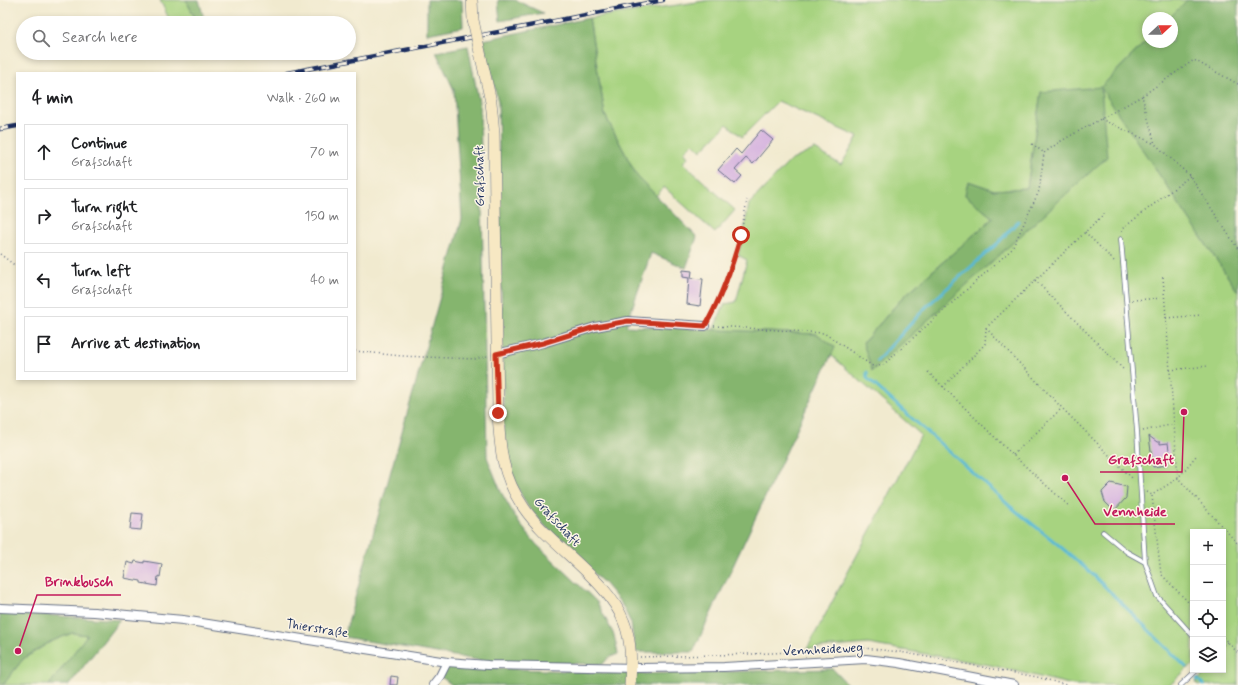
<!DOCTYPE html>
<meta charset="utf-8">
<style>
:root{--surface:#fff;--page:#f2f2f2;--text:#202124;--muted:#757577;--line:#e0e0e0}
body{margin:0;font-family:Mynerve,sans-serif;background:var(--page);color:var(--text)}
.controls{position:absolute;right:12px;bottom:12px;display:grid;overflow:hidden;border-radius:0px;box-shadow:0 2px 6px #0003}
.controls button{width:36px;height:36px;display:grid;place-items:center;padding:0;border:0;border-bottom:1px solid var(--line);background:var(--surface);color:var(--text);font:20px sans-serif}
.compass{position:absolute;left:1142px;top:12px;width:36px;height:36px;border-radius:50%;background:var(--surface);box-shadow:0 2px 6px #0003;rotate:68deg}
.stop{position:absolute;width:12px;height:12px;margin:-9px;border:3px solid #c8321e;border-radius:50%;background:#fff}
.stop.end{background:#c8321e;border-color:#fff;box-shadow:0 1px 4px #0008}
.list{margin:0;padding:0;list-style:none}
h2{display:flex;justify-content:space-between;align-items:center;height:52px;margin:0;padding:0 16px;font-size:17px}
h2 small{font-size:13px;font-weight:400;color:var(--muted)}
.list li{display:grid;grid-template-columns:26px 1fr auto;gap:12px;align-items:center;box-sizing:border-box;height:56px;margin:0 8px 8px;padding:0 8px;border:1px solid var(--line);border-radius:0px}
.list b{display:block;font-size:15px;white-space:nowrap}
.list p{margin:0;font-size:13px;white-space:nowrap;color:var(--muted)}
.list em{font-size:13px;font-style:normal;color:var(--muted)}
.icon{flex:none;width:22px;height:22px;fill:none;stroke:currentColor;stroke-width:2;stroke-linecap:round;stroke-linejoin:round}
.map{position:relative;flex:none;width:1238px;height:685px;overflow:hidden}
.search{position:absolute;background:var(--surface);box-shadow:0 2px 6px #0003;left:16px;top:16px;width:340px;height:44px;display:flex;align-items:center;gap:10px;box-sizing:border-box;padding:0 14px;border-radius:22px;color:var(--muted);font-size:15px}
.panel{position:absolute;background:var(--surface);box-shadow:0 2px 6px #0003;left:16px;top:72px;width:340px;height:308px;border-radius:0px}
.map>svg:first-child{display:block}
.green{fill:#a7d380;stroke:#61816f;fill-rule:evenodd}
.forest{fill:#85b56e;stroke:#507266}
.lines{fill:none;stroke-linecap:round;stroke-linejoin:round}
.stream{stroke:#58b9d6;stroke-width:3}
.building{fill:#d3afdf}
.lane-casing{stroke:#667086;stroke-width:5.5}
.street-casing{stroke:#667086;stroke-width:10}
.secondary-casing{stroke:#667086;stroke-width:12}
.path{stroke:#667086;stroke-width:1.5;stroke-dasharray:1 3;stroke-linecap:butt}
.lane{stroke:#fff;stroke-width:4}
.street{stroke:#fff;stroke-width:8}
.secondary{stroke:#f7e8c3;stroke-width:11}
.rail-casing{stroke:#1b2f5e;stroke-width:4.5}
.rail{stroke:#fcf5e5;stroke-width:3;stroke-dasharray:9;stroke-linecap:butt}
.secondary-bridge-casing{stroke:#667086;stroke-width:12;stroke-linecap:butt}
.secondary-bridge{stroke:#f7e8c3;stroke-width:11}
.route{stroke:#c8321e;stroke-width:5}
.labels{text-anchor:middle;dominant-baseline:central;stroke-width:3;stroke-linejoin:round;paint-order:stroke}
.street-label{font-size:13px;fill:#1b2f5e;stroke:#fcf5e5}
.leader{fill:none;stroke:#c2185b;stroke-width:1.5}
.callout-dot{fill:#c2185b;stroke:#fcf5e5;stroke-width:1.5}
.callout-label{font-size:14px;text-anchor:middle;font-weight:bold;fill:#c2185b;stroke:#fcf5e5;stroke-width:3;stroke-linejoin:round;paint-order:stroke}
</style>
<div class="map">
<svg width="1238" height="685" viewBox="0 0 1238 685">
<rect width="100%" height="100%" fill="#fcf5e5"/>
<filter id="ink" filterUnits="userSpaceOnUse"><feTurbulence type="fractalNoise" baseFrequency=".025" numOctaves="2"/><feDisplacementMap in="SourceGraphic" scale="8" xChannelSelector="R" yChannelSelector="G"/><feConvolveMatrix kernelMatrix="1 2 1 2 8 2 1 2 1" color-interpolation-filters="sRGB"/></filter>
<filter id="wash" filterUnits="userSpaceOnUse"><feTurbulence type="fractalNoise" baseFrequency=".012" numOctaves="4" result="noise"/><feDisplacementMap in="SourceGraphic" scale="16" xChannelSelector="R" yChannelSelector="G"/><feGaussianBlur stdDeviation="0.9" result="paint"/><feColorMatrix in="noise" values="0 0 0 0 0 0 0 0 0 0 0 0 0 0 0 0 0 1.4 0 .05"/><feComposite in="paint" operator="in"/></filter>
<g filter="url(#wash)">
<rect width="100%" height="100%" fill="#f1eacf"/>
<path class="green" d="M160,0H186L197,22L204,19L205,23H171Z
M711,0H1187L1169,18H1148V39L1101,87L1238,292V685H1198L1196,682L1205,673L1202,670H1223V532H1193V665L1187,669L1170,685H1073L990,665L868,644L807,649L921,435L831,355L835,347L817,334L713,330L725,304L736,302L747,260L738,255L743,235L749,204L790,161L815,149L841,165L858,137L778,101L742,137L727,124L701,151L693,143L684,152L688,157L683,163L735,210L715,233L664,187L656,196L637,176L605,115L589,18ZM1041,92L1107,157L863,343L903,297L993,218L965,195L968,181L994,190L1027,188Z
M72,633L88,635L49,685H3L23,659L50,642Z"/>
<path class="forest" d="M186,0H199L204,19L197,22Z
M427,0H462L463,27L427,34Z
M498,0H515L543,13L500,21Z
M1187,0H1238V292L1101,88L1107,157L872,371L863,343L903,297L993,218L965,195L968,181L994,190L1027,188L1041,92L1101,87L1148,39V42H1172V18H1169Z
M589,18L605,115L637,176L697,237L686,268L651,253L626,326L817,334L835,347L693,652H635L631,623L621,603L606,585L546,527L528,507L515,483L504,447L498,101L483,40Z
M468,46L480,107L487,457L501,492L519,523L536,544L597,602L614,635L618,654L608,658L603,664L489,662L344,637L462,219L454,90L436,52Z
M0,612L120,620L69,685H49L87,635L72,633L50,642L23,659L3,685H0Z
M445,666L639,674L833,669L848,685H452L440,676Z"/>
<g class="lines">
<path class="stream" d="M877,361L926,307L999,242L1018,221
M867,372V378L1011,507L1055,542L1090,572L1186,667
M1197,679L1204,685"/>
</g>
<g id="blocks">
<path class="building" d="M761,130L773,140L753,164L746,158L735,170L742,176L735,184L718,170L736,149L741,154Z
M683,270L692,271L691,278L703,279L700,306L687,304L689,278L683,277Z
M1149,436L1157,442H1160V444L1168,443L1170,457L1167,461V465L1153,467Z
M1111,483L1127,487L1126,498L1114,511L1105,502L1102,492Z
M132,513L143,514L141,530L130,529Z
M135,561L144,563V561L162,564L160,577L158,576L157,586L141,583V581L124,578L127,562L134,564Z
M391,676L398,677L397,685H390Z"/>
</g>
</g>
<g filter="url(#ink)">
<use href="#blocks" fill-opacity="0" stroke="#667086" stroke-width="1"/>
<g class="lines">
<g class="lane-casing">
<path id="lane" d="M1121,239L1137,431L1145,562L1157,596L1193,636
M1103,532L1127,552L1145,562
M1181,685L1197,670"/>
</g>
<g class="street-casing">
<path id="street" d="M496,354L543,343L595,327L628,321L705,326
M0,608L94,612L183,620L447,662L488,665L637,668L724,667L866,659L899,663L1014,685
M433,685L440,676L447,662"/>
</g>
<g class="secondary-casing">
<path id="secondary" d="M472,0L473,20
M481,57L491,102L494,133L498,413C500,450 502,476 524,508C551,547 608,579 624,622C632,642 631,664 630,685"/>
</g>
<path class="path" d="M1238,84L1194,60L1142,96L1155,144L1190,176L1238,249
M1101,119L1155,144
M1032,144L1043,152
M1085,232L1115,262
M1122,232V229L1190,176
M0,254L17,267
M1163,277L1178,478L1238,544
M1035,280L1125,371
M1132,300L1164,298
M710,318C731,283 740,241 747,200
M1166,318L1202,315
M714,326L824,333L874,367L883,365L1012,249L1039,191L1044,153L1061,141L1142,96
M986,328L1062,408L1133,479
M355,351L401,356L475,359L487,356
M1170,370L1208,366
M928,372L1013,455L1069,506
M943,387L985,344L986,328L1105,213
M1143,431L1174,424
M1013,455L1062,408
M1147,492L1152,495L1178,478L1196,456
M1152,496L1161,574L1193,607
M1223,637L1238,653
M1223,645L1227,642
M640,657L752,654L864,648L900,652L1037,677L1066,685
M618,685L619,677"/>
<use href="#lane" class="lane"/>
<use href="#street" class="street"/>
<use href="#secondary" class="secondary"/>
<g class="rail-casing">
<path id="rail" d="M287,73L663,0
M0,129L17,126"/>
</g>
<use href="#rail" class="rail"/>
<g class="secondary-bridge-casing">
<path id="secondary-bridge" d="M473,20L481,57"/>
</g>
<use href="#secondary-bridge" class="secondary-bridge"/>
</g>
</g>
<g class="lines" filter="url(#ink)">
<path class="route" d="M498,413L496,354L543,343L595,327L628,321L705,326C722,297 732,267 741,235"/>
</g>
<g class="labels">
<g class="street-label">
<text transform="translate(480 176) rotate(-91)">Grafschaft</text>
<text transform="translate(557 522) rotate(47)">Grafschaft</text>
<text transform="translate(317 629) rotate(9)">Thierstraße</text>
<text transform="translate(823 650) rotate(-3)">Vennheideweg</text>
</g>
</g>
<path class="leader" d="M1184 412L1182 472H1100M1065 478L1095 524H1175M18 651L37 595H121"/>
<g class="callout-dot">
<circle cx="1184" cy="412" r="4"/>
<circle cx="1065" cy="478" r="4"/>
<circle cx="18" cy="651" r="4"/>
</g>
<g class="callout-label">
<text x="1141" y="464">Grafschaft</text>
<text x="1135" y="516">Vennheide</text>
<text x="79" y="586">Brinkbusch</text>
</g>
</svg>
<div class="controls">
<button>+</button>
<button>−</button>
<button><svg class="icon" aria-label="locate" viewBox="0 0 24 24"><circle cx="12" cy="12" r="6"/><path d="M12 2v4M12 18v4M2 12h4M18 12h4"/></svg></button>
<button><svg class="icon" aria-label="layers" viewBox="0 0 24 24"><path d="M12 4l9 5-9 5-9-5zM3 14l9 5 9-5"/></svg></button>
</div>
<svg class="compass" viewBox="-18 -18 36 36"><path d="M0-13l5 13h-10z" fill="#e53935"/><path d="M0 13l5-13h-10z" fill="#757577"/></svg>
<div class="stop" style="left:741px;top:235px"></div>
<div class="stop end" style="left:498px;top:413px"></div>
<div class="search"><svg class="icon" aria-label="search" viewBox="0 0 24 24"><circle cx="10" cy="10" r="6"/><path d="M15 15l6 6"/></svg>Search here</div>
<section class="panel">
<h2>4 min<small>Walk · 260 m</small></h2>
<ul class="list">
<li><svg class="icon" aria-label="ahead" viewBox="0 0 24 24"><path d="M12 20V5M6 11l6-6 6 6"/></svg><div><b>Continue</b><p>Grafschaft</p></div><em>70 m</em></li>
<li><svg class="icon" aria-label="right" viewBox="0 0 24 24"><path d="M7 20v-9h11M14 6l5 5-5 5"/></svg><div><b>Turn right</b><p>Grafschaft</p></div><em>150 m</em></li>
<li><svg class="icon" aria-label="left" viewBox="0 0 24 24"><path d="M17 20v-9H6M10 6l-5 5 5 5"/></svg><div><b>Turn left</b><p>Grafschaft</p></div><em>40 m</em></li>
<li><svg class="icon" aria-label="arrive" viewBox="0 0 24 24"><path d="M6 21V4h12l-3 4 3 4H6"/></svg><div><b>Arrive at destination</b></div></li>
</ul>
</section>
</div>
